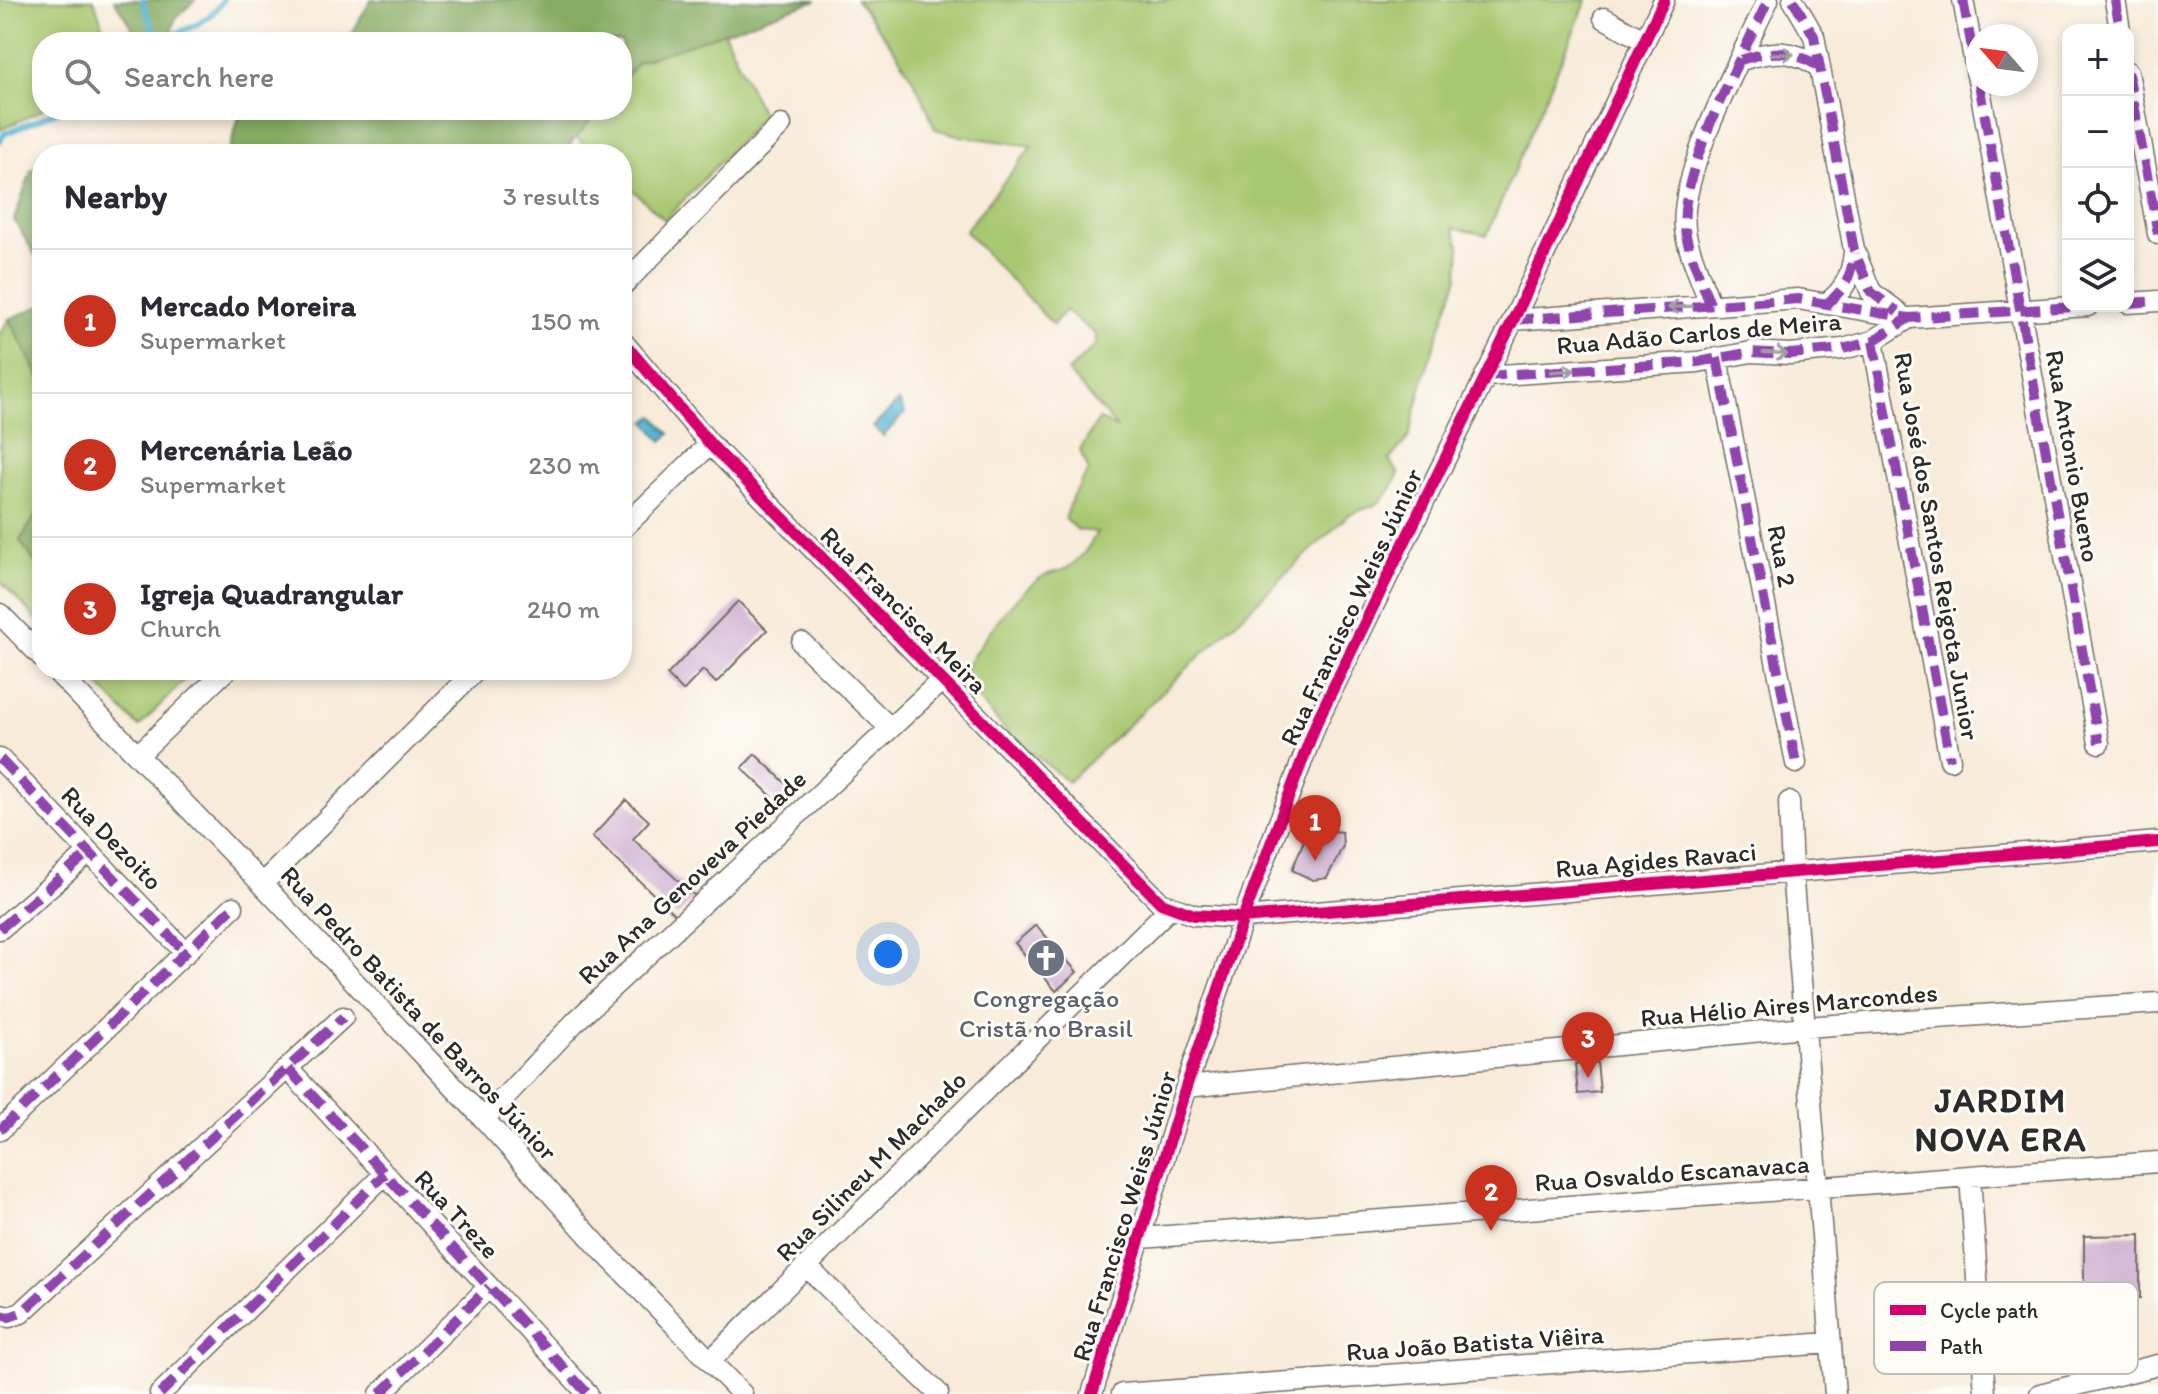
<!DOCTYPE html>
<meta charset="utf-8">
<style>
:root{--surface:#fff;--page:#f7f7f7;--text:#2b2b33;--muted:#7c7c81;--line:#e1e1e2;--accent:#c8321e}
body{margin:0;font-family:Itim,sans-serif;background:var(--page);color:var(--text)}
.controls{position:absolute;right:24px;top:24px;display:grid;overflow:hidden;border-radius:16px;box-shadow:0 4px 12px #0003}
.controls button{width:72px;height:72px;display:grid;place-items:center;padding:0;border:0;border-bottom:2px solid var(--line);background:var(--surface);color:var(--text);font:40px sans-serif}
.compass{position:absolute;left:1966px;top:24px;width:72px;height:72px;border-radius:50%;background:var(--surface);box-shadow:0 4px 12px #0003;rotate:298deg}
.you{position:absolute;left:888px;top:954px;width:28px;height:28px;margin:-20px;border:6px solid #fff;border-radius:50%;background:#1a73e8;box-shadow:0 0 0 12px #1a73e833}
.badge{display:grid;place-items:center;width:52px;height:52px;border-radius:50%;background:var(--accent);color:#fff;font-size:26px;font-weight:700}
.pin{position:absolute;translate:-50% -66px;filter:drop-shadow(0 2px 4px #0008)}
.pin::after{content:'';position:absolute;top:42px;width:28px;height:24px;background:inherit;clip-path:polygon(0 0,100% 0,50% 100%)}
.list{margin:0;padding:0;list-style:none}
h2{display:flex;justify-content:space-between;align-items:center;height:104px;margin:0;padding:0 32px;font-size:34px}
h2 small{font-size:26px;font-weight:400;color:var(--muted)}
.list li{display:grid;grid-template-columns:52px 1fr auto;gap:24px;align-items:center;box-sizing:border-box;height:144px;padding:0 32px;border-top:2px solid var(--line)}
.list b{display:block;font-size:30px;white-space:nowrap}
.list p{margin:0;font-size:26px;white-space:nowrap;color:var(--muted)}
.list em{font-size:26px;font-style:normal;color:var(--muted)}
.icon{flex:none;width:44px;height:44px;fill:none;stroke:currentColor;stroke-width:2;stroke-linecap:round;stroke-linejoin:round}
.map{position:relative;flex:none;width:2158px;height:1394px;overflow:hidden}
.search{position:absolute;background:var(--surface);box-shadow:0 4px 12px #0003;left:32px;top:32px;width:600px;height:88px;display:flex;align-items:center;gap:20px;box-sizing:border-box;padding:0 28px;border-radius:32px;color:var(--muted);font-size:30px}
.panel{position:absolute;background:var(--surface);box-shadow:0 4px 12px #0003;left:32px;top:144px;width:600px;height:536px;border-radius:32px}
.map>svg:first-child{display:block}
.green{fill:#a7c76f;stroke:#69794d;stroke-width:2}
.forest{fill:#85ac62;stroke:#586c46;stroke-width:2}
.water{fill:#50b1cf;stroke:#3e6e7d;stroke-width:2}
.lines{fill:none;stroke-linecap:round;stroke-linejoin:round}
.stream{stroke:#50b1cf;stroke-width:6}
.building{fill:#ceadd0}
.minor-casing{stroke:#736e68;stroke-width:23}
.minor{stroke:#fff;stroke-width:20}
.quiet{stroke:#8e44ad;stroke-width:10;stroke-dasharray:20 10;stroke-linecap:butt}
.cycleway-casing{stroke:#fdfcf7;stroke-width:17}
.cycleway{stroke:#d6006c;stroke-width:12}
.oneway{stroke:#a0a0a0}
.labels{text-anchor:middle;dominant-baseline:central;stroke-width:6;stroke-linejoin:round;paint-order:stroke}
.street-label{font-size:26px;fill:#2b2b2b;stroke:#fdfcf7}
.worship-label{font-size:26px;fill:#5b616d;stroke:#fdfcf7}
.district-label{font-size:34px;font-weight:bold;letter-spacing:2px;fill:#2b2b2b;stroke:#fdfcf7}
.key{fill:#fdfcf7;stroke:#bebdba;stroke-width:2}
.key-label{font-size:22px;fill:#2b2b2b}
</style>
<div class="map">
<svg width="2158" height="1394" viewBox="0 0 2158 1394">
<rect width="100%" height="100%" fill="#fdfcf7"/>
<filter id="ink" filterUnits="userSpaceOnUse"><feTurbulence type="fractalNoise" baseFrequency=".0125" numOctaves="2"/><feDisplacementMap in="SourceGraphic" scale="16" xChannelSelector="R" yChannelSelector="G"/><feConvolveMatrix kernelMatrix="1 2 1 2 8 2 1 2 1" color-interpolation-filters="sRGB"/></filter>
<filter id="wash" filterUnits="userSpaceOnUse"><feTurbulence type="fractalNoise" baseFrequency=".006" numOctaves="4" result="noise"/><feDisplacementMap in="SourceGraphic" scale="32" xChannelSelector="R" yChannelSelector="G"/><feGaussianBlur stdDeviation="1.8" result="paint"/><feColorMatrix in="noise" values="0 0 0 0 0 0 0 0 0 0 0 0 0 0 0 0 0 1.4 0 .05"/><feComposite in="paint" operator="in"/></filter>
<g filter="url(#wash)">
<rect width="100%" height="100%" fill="#f8ebd9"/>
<path class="green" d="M0,0H94L103,27L104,42H42V110L0,130Z
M856,0H1587L1487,235L1453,228L1460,248L1458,277L1424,376L1409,437L1389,460L1399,474C1381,508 1381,502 1348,515L1068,782L1010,735L960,679C976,647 1011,597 1042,577C1049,573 1058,572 1065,569C1081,560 1089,547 1097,532L1078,530L1065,519L1072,498L1089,470L1080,450L1099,419L1118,429L1068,372L1096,344V335L1065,310L1053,325L965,231L1032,146L961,136L935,129C919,80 888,39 856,0Z
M724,32L763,116L665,220L622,180V154H594L576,137L599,110H622V82L638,62Z
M9,319L42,382V505L20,541L42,572V625L0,581V333Z
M84,670H194L139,727Z"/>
<path class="forest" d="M114,0H195L175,19L170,42H135L136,34Z
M371,0H817L638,62L622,82V42H347Z
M241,110H599L562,154H228Z
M42,163V256L38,260L14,220L31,171Z
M42,305V382L9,319Z
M42,505V572L20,541Z"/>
<path class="water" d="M899,401L905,413L883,436L873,427Z
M654,416L670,434L662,441L646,422Z"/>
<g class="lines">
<path class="stream" d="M142,0L157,41
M155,42C183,29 205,28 223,0
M0,141L4,134L61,110"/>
</g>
<g id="blocks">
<path class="building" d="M738,601L767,630L716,683L703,670L683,691L667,675Z
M755,754L795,792L782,806L742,768Z
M626,800L649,821L633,839L695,896L677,916L592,837Z
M1309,828L1342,832L1343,846L1327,878L1313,880L1292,870Z
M1036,925L1077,972L1056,991L1015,943Z
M1597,1062L1600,1092L1578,1094L1575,1064Z
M2140,1235V1298H2084V1236Z"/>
</g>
</g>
<g filter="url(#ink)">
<use href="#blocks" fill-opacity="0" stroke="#736e68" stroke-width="2"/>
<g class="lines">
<g class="minor-casing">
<path id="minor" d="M1793,0L1814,36L1854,250L1871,292L1898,312
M1963,0L1978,81
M2115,0L2120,30
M1604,18L1645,41
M1741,60C1772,50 1793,48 1820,68
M2128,72L2158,234
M1979,84L2099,743
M622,286L781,125
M2128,303L2158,301
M1710,304C1703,284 1687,249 1685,229C1678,172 1743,55 1768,0
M1826,304C1845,290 1851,277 1854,253
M1513,320L1798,299L1909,318L2088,306
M622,341L710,444L1161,903L1194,915L1243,918L2158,842
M1873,341L1950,760
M1717,358L1796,763
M1485,376L1698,362L1751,352L1790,354L1843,349L1873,341L1909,318
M622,529L710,444
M0,614L42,657
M802,643L890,728
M55,670L262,884L484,1119L601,1249L742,1394
M138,755L226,670
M0,759L186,953
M1789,802L1792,871L1835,1394
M262,884L476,670
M0,929L89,853
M288,1069L588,1394
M1186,1087L1805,1027L2158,1003
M484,1119L575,1022L942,680
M0,1130L233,907
M1970,1176L1985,1394
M1141,1238L2158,1162
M806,1266L938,1393
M0,1315L9,1317L21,1313L343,1017
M710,1361L1171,907
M160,1394L385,1174
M380,1394L489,1287
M1092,1394L1186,1087L1243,918L1317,721L1519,308L1664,0
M1122,1394L1830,1343
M2040,1394L2158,1365"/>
</g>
<use href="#minor" class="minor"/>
<path class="quiet" d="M1793,0L1814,36L1854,250L1871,292L1898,312
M1963,0L1978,81
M2115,0L2120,30
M1741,60C1772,50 1793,48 1820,68
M2128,72L2158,234
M1979,84L2099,743
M2128,303L2158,301
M1710,304C1703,284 1687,249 1685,229C1678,172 1743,55 1768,0
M1826,304C1845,290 1851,277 1854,253
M1513,320L1798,299L1909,318L2088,306
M1873,341L1950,760
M1717,358L1796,763
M1485,376L1698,362L1751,352L1790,354L1843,349L1873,341L1909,318
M0,759L186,953
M0,929L89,853
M288,1069L588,1394
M0,1130L233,907
M0,1315L9,1317L21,1313L343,1017
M160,1394L385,1174
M380,1394L489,1287"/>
<g class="cycleway-casing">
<path id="cycleway" d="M622,341L710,444L1161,903L1194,915L1243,918L2158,842
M1092,1394L1186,1087L1243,918L1317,721L1519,308L1664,0"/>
</g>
<use href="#cycleway" class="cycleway"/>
</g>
<defs><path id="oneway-shaft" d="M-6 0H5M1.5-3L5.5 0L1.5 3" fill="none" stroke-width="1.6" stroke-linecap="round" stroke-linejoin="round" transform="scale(2)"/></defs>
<g class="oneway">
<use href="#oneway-shaft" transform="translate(1782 54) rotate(1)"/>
<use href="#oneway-shaft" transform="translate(1680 307) rotate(176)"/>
<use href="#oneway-shaft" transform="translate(1775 353) rotate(3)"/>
<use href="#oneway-shaft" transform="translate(1563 371) rotate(-4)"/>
</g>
</g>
<defs>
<g id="church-disc" transform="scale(2)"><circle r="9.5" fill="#6b7280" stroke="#fdfcf7"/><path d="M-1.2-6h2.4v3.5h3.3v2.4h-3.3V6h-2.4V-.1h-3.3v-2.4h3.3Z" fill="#fff"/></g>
</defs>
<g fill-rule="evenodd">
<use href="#church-disc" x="1046" y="958"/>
</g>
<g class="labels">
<g class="street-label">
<text transform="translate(1699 333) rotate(-5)">Rua Adão Carlos de Meira</text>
<text transform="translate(2073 456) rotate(80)">Rua Antonio Bueno</text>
<text transform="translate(1937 546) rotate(80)">Rua José dos Santos Reigota Junior</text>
<text transform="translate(1782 556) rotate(79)">Rua 2</text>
<text transform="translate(1351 607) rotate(-65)">Rua Francisco Weiss Júnior</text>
<text transform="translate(904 610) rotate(45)">Rua Francisca Meira</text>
<text transform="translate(112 838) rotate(46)">Rua Dezoito</text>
<text transform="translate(1656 860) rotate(-5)">Rua Agides Ravaci</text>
<text transform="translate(692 877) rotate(-43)">Rua Ana Genoveva Piedade</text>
<text transform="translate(1789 1005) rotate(-5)">Rua Hélio Aires Marcondes</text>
<text transform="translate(419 1013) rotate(47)">Rua Pedro Batista de Barros Júnior</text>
<text transform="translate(871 1166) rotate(-45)">Rua Silineu M Machado</text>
<text transform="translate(1672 1173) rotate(-4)">Rua Osvaldo Escanavaca</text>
<text transform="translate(457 1214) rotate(47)">Rua Treze</text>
<text transform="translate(1124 1216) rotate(-73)">Rua Francisco Weiss Júnior</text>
<text transform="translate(1475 1343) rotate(-4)">Rua João Batista Viêira</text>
</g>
<g class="worship-label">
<text x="1046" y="998">Congregação<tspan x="1046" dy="30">Cristã no Brasil</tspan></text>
</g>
<g class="district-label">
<text x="2001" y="1100">JARDIM<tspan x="2001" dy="39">NOVA ERA</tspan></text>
</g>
</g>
<rect x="1874" y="1282" width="264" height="92" rx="12" class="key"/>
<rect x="1890" y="1305" width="36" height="10" fill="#d6006c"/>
<rect x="1890" y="1341" width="36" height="10" fill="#8e44ad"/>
<g class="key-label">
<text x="1940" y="1318">Cycle path</text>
<text x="1940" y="1354">Path</text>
</g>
</svg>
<div class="controls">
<button>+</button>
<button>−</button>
<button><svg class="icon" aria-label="locate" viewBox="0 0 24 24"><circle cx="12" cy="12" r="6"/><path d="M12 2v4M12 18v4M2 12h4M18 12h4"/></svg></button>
<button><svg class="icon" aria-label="layers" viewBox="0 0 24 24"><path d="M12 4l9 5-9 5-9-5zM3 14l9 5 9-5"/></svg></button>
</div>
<svg class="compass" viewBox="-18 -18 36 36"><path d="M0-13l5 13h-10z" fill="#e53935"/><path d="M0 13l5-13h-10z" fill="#7c7c81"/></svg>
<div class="you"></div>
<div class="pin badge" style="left:1315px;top:861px">1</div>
<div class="pin badge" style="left:1491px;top:1231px">2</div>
<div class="pin badge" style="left:1588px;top:1078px">3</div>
<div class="search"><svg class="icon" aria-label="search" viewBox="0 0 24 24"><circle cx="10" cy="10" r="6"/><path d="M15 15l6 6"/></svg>Search here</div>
<section class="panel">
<h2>Nearby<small>3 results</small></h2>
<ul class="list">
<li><span class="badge">1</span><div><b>Mercado Moreira</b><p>Supermarket</p></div><em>150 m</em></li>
<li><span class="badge">2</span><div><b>Mercenária Leão</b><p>Supermarket</p></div><em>230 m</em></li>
<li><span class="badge">3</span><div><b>Igreja Quadrangular</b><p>Church</p></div><em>240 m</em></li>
</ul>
</section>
</div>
